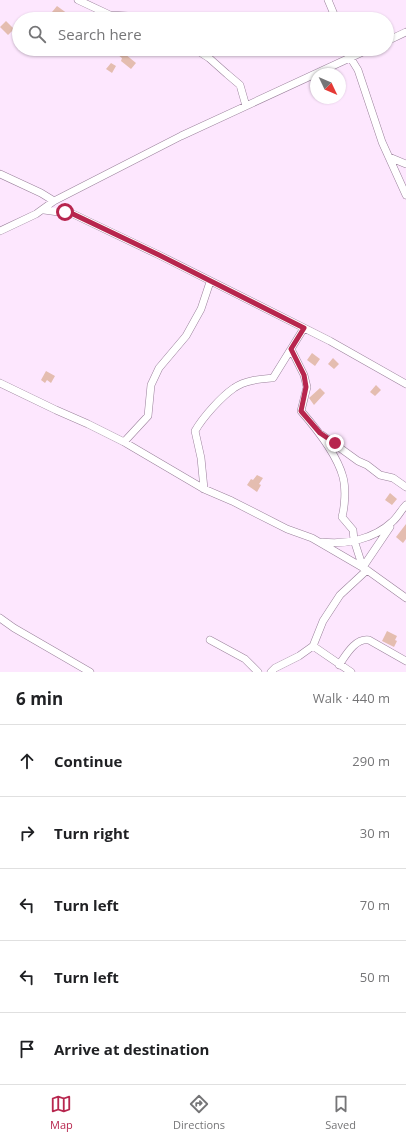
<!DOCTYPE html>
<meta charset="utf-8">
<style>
:root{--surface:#fff;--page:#f2f2f2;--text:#202124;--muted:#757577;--line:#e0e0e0;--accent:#b7264e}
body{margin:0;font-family:"Open Sans",sans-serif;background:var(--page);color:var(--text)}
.compass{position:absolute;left:310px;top:68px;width:36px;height:36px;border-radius:50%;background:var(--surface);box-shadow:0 1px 3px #0004;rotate:134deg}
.stop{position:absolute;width:12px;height:12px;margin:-9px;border:3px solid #b7264e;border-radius:50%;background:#fff}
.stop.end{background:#b7264e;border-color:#fff;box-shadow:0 1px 4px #0008}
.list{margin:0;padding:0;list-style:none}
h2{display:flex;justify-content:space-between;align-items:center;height:52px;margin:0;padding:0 16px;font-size:17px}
h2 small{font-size:13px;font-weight:400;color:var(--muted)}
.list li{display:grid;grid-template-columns:26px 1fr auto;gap:12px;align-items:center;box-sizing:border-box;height:72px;padding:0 16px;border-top:1px solid var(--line)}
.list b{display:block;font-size:15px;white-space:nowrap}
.list em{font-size:13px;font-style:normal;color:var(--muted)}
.icon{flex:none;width:22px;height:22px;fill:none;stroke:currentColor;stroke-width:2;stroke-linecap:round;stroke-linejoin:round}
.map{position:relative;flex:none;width:406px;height:672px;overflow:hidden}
.search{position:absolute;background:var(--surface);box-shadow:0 1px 3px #0004;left:12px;right:12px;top:12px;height:44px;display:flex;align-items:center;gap:10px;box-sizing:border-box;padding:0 14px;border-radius:22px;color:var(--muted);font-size:15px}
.sheet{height:412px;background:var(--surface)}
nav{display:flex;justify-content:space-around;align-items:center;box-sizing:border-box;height:56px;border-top:1px solid var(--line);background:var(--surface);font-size:11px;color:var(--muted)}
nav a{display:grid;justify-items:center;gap:2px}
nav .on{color:var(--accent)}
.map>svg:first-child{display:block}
.building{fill:#e4bdb0}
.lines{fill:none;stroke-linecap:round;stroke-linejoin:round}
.street-casing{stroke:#9a819b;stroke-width:8}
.street{stroke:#fff;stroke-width:7}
.route{stroke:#b7264e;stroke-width:5}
</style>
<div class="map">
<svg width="406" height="672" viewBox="0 0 406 672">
<rect width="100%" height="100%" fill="#fde7fe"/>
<path class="building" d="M57,6L68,14L64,19H61L52,12Z
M6,21L14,29L8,35L0,27Z
M110,49H129L125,54L136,63L131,69L121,61L122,58Z
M111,63L116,66L112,73L106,69Z
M312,353L320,359L315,366L307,360Z
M333,358L339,364L334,369L328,364Z
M46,371L55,376L51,383L47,380L45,383L41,380Z
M376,385L381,390L375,396L370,392Z
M320,388L325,393L314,405L309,398Z
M257,475L263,478L259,484L261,485L257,492L247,485L251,479L253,480Z
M390,493L397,499L392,505L385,500Z
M406,524V539L403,543L396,537Z
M387,631L397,636L395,640L397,641L394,647L382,641Z"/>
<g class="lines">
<g class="street-casing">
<path id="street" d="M78,0L110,15L128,16L132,19
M328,0L336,19
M387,41L406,32
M195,49L209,58L227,74L240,85L246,106
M348,49L350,57L358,70L382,142L406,195
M389,157L406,164
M0,174L41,193L54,201
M44,210L73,214L159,255L330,341L406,384
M0,231L36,214L54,201L181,136L369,49
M291,349L304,375L307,387L301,411C315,427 337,455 343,477C346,488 345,506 342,517L353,530L354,540L363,568
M0,383L56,410L88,424L124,442L204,489L232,501L287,529L312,538L367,570L406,598
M322,435L358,461L367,465L380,475L393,478L406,487
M124,442L148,416L151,385L159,368L186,336L201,309L210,282
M204,489L201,458L195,431C203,417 221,397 234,388C245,380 261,379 273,378L304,328
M322,542C346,545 374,539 392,522C398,517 401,510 406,505
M363,567L390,527
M0,618L14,628L90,672
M210,640L245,659L258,672
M313,646L351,672
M339,665C346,655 355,638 369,640L406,661
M271,672L275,668L299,656L313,646L323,621L340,595L367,570"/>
</g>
<use href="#street" class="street"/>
</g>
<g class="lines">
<path class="route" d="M65,212L73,214L159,255L304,328L291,349L304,375L306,387L301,411L320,433L335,443"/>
</g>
</svg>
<svg class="compass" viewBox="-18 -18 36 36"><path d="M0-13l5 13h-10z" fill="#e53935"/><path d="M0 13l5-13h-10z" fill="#757577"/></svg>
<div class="stop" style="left:65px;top:212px"></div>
<div class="stop end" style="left:335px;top:443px"></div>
<div class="search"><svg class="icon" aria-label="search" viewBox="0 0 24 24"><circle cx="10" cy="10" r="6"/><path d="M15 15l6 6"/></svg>Search here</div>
</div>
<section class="sheet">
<h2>6 min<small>Walk · 440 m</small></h2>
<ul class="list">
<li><svg class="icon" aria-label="ahead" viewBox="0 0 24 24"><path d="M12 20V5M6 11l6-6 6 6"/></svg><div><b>Continue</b></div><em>290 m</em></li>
<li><svg class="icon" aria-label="right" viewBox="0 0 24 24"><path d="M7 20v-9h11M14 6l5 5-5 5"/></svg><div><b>Turn right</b></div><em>30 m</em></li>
<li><svg class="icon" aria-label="left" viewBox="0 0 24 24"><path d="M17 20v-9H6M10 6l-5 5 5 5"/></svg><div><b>Turn left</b></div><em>70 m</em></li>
<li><svg class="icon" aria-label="left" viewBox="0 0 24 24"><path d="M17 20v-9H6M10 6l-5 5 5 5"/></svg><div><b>Turn left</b></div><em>50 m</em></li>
<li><svg class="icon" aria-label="arrive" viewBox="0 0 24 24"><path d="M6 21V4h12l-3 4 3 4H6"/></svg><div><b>Arrive at destination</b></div></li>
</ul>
</section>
<nav>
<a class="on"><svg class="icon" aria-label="map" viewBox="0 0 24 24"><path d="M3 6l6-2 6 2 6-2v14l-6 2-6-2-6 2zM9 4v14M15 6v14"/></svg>Map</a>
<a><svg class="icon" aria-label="directions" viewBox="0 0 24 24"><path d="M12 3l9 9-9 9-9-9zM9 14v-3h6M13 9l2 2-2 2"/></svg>Directions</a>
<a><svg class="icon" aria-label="saved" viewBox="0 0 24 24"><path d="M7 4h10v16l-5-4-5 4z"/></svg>Saved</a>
</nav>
